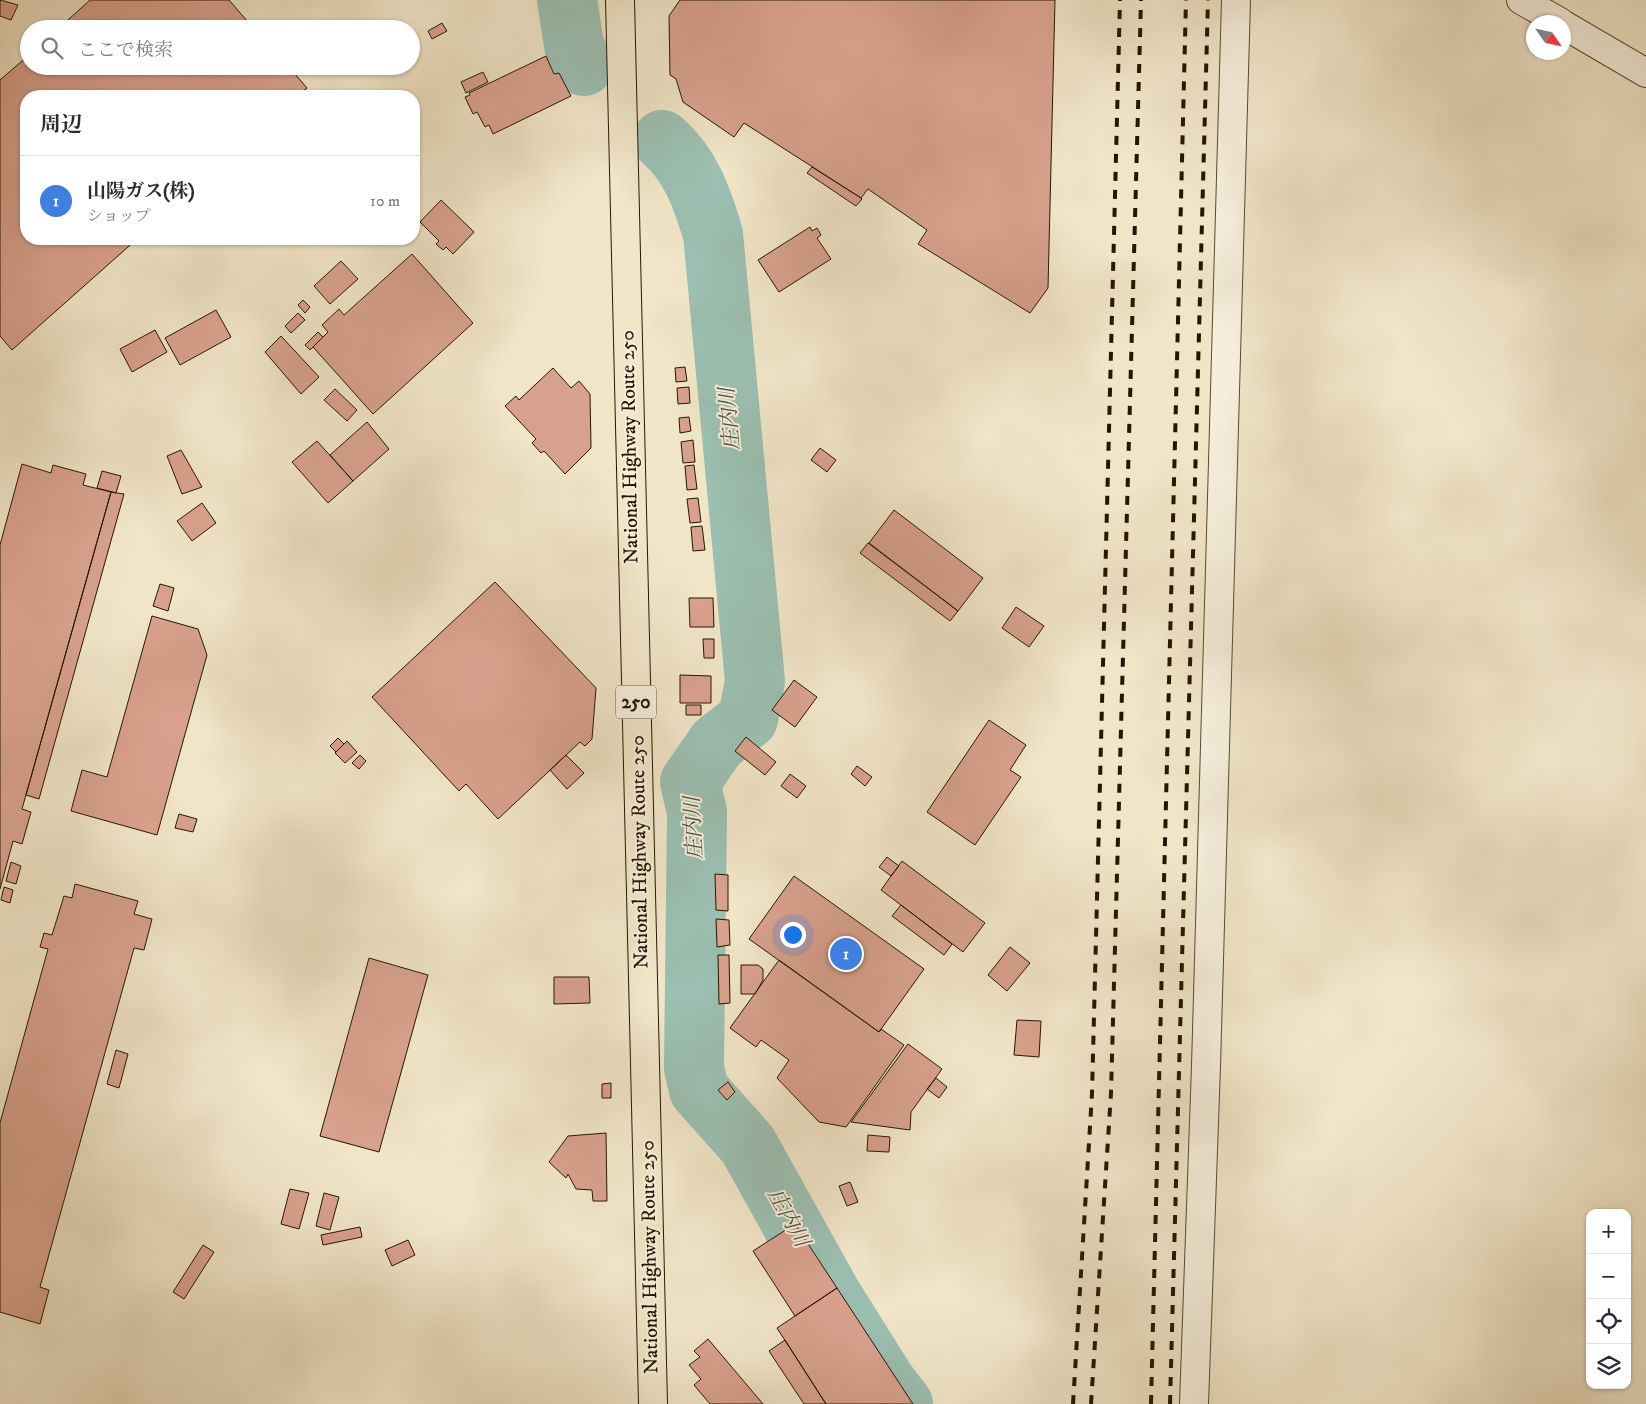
<!DOCTYPE html>
<html lang="ja">
<meta charset="utf-8">
<style>
:root{--surface:#fff;--page:#f7f7f7;--text:#2b2b33;--muted:#7c7c81;--line:#e1e1e2;--accent:#ea580c}
body{margin:0;font-family:"IM FELL DW Pica","Noto Serif JP",serif;background:var(--page);color:var(--text)}
.controls{position:absolute;right:15px;bottom:15px;display:grid;overflow:hidden;border-radius:10px;box-shadow:0 1px 4px #0004}
.controls button{width:45px;height:45px;display:grid;place-items:center;padding:0;border:0;border-bottom:1px solid var(--line);background:var(--surface);color:var(--text);font:25px sans-serif}
.compass{position:absolute;left:1526px;top:15px;width:45px;height:45px;border-radius:50%;background:var(--surface);box-shadow:0 1px 4px #0004;rotate:124deg}
.you{position:absolute;left:792px;top:934px;width:18px;height:18px;margin:-12px;border:4px solid #fff;border-radius:50%;background:#1a73e8;box-shadow:0 0 0 8px #1a73e833}
.badge{display:grid;place-items:center;width:32px;height:32px;border-radius:50%;background:var(--accent);color:#fff;font-size:16px;font-weight:700}
.pin{position:absolute;translate:-50% -50%;border:2px solid #fff;box-shadow:0 1px 5px #0006}
.list{margin:0;padding:0;list-style:none}
h2{display:flex;justify-content:space-between;align-items:center;height:65px;margin:0;padding:0 20px;font-size:21px}
h2 small{font-size:16px;font-weight:400;color:var(--muted)}
.list li{display:grid;grid-template-columns:32px 1fr auto;gap:15px;align-items:center;box-sizing:border-box;height:90px;padding:0 20px;border-top:1px solid var(--line)}
.list b{display:block;font-size:19px;white-space:nowrap}
.list p{margin:0;font-size:16px;white-space:nowrap;color:var(--muted)}
.list em{font-size:16px;font-style:normal;color:var(--muted)}
.icon{flex:none;width:28px;height:28px;fill:none;stroke:currentColor;stroke-width:2;stroke-linecap:round;stroke-linejoin:round}
.map{position:relative;flex:none;width:1646px;height:1404px;overflow:hidden}
.search{position:absolute;background:var(--surface);box-shadow:0 1px 4px #0004;left:20px;top:20px;width:400px;height:55px;display:flex;align-items:center;gap:12px;box-sizing:border-box;padding:0 18px;border-radius:28px;color:var(--muted);font-size:19px}
.panel{position:absolute;background:var(--surface);box-shadow:0 1px 4px #0004;left:20px;top:90px;width:400px;height:155px;border-radius:20px}
.map>svg:first-child{display:block}
.lines{fill:none;stroke-linecap:round;stroke-linejoin:round}
.river{stroke:#9bbfb1;stroke-width:60}
.building{fill:#d8a18d;stroke:#261601}
.minor-casing{stroke:#584a32;stroke-width:30}
.highway-casing{stroke:#261601;stroke-width:30}
.minor{stroke:#f5eedb;stroke-width:28}
.highway{stroke:#f0e5c7;stroke-width:28}
.rail{stroke:#261601;stroke-width:4;stroke-dasharray:9 9;stroke-linecap:butt}
.labels{text-anchor:middle;dominant-baseline:central;stroke-width:4;stroke-linejoin:round;paint-order:stroke}
.shield{fill:#f5eedb;stroke:#645742;stroke-width:1}
.shield-label{font-size:19px;font-weight:bold;fill:#261601}
.street-label{font-size:20px;fill:#261601;stroke:#f5eedb}
.water-label{font-size:21px;font-style:italic;fill:#4f513f;stroke:#f5eedb}
</style>
<div class="map">
<svg width="1646" height="1404" viewBox="0 0 1646 1404">
<rect width="100%" height="100%" fill="#f0e5c7"/>
<filter id="stains"><feTurbulence type="fractalNoise" baseFrequency=".004" numOctaves="4"/><feColorMatrix values="0 0 0 0 .2 0 0 0 0 .09 0 0 0 0 .02 0 0 0 .5 -.17"/></filter>
<radialGradient id="worn" r=".72"><stop offset=".6" stop-color="#630" stop-opacity="0"/><stop offset="1" stop-color="#630" stop-opacity=".3"/></radialGradient>
<g class="lines">
<path class="river" d="M567,0L574,45L584,66
M662,140C691,165 702,198 713,234L755,681L748,719L717,743L690,782L697,812L694,1068L699,1090L748,1145L832,1296L886,1382L903,1404"/>
</g>
<path class="building" d="M0,0L18,5L11,20L0,16Z
M90,0H229L254,29H58Z
M680,0H1055L1048,288L1030,313L918,244L927,230L868,189L861,198L744,123L734,137L683,102L676,79L670,75L669,16Z
M442,23L447,31L432,39L428,31Z
M29,55V66H288L307,88L297,96H26V239H137L12,350L0,336V80Z
M546,56L554,74L559,73L571,96L493,134L489,125L485,127L477,112L473,114L465,97L470,95L469,93Z
M483,72L488,82L466,93L461,82Z
M812,167L861,198L862,199L856,206L807,173Z
M441,200L474,232L453,254L446,247L443,250L436,244L439,241L420,222Z
M810,227L812,231L817,228L821,235L817,238L831,259L779,292L758,260Z
M412,254L473,323L373,414L313,347L328,332L322,325L339,309L344,315Z
M341,261L358,279L330,304L314,286Z
M303,300L310,307L305,313L298,305Z
M216,310L231,337L180,365L165,338Z
M298,313L305,320L291,333L285,326Z
M155,330L167,352L132,372L120,349Z
M318,332L323,337L310,350L305,345Z
M281,336L319,377L301,394L265,352Z
M685,367L687,381L676,382L675,368Z
M553,368L571,388L579,381L590,394L591,448L565,474L544,451L541,453L532,443L536,439L505,406L516,396L519,400Z
M689,387L690,403L678,404L677,388Z
M335,389L357,410L347,421L324,400Z
M689,417L691,431L680,433L679,418Z
M367,422L389,449L353,481L330,455Z
M693,440L695,462L683,463L681,442Z
M317,441L353,481L328,503L292,462Z
M820,448L836,460L827,472L811,460Z
M181,450L202,487L182,494L167,456Z
M22,464L51,473L53,465L86,474L83,485L111,492L22,809L31,812L22,844L13,841L0,889V545Z
M694,465L697,489L687,490L685,466Z
M102,471L121,476L116,493L97,488Z
M111,492L124,494L39,799L26,795Z
M698,498L701,522L690,523L687,499Z
M202,503L216,523L192,541L177,521Z
M894,510L983,578L958,611L869,543Z
M702,526L705,550L693,551L691,527Z
M868,543L958,611L950,621L860,553Z
M495,582L596,688L592,739L585,746L580,742L498,819L466,784L459,791L372,697Z
M160,584L174,588L168,611L153,606Z
M689,598H713L714,627H690Z
M1016,607L1044,626L1029,647L1002,628Z
M152,616L198,629L207,655L157,835L71,811L82,770L107,777Z
M703,639H714V658H704Z
M680,675L711,676V703H680Z
M794,680L817,697L795,727L772,710Z
M686,705H701V715H686Z
M989,720L1026,745L1010,770L1021,777L975,845L927,812Z
M746,737L776,762L765,775L735,751Z
M338,738L344,744L336,752L330,746Z
M347,741L357,752L345,763L335,753Z
M360,755L366,761L359,769L352,763Z
M566,755L584,773L567,789L550,770Z
M857,766L872,777L865,786L851,774Z
M790,774L806,786L797,798L781,786Z
M179,814L197,819L193,832L175,828Z
M887,857L899,866L891,876L879,867Z
M902,861L985,923L963,952L881,890Z
M11,862L21,866L16,884L6,881Z
M715,874L728,875V911L716,910Z
M794,876L924,969L879,1032L749,939Z
M75,884L138,901L134,914L152,919L144,950L134,948L40,1287L49,1290L40,1324L0,1312V1123L48,949L40,947L44,933L52,935L64,896L72,898Z
M4,887L13,890L10,903L1,900Z
M901,905L952,944L944,955L892,916Z
M716,919L729,920L730,945L717,947Z
M1010,947L1030,963L1007,991L988,975Z
M718,955H729L730,1003L719,1004Z
M369,958L428,975L379,1152L320,1136Z
M779,960L879,1032L881,1029L904,1045L846,1127L819,1122L777,1078L789,1060L761,1040L756,1047L730,1028Z
M741,965H758L763,969V980L755,994H741Z
M554,977H589L590,1003L554,1004Z
M1017,1020L1041,1021L1039,1057L1014,1055Z
M908,1044L942,1069L911,1112L910,1130L851,1122Z
M116,1050L128,1054L119,1088L107,1084Z
M936,1078L947,1087L939,1098L927,1089Z
M728,1082L735,1092L727,1100L718,1090Z
M611,1083V1098H602V1084Z
M606,1133L607,1201H593L592,1190L576,1189L568,1174L566,1178L549,1162L568,1136Z
M868,1135L890,1137L889,1152L867,1151Z
M850,1182L858,1202L847,1206L839,1186Z
M290,1189L309,1193L299,1229L281,1224Z
M324,1193L339,1197L330,1230L316,1226Z
M795,1224L837,1288L795,1316L753,1251Z
M360,1227L362,1237L323,1245L321,1235Z
M408,1240L415,1255L392,1266L385,1250Z
M203,1245L214,1252L184,1299L173,1292Z
M837,1288L913,1404H826L777,1328Z
M708,1339L763,1404H710L694,1385L701,1379L689,1365L700,1357L694,1351Z
M785,1340L826,1404H804L769,1351Z"/>
<g class="lines">
<g class="minor-casing">
<path id="minor" d="M1521,0L1560,22
M1564,25L1646,73
M1194,1404L1206,1066L1236,0"/>
</g>
<g class="highway-casing">
<path id="highway" d="M620,0L653,1404"/>
</g>
<use href="#minor" class="minor"/>
<use href="#highway" class="highway"/>
<path class="rail" d="M1073,1404L1092,1094L1120,0
M1091,1404L1111,1093L1141,0
M1151,1404L1186,0
M1170,1404L1208,0"/>
</g>
<g class="labels">
<rect class="shield" x="616" y="685.5" width="40" height="33" rx="4"/>
<g class="shield-label">
<text x="636" y="702">250</text>
</g>
<g class="street-label">
<text transform="translate(630 447) rotate(-91)">National Highway Route 250</text>
<text transform="translate(640 852) rotate(-91)">National Highway Route 250</text>
<text transform="translate(650 1257) rotate(-91)">National Highway Route 250</text>
</g>
<g class="water-label">
<text transform="translate(730 419) rotate(-95)">庄内川</text>
<text transform="translate(694 828) rotate(-93)">庄内川</text>
<text transform="translate(788 1218) rotate(61)">庄内川</text>
</g>
</g>
<rect width="100%" height="100%" filter="url(#stains)"/>
<rect width="100%" height="100%" fill="url(#worn)"/>
</svg>
<div class="controls">
<button>+</button>
<button>−</button>
<button><svg class="icon" aria-label="locate" viewBox="0 0 24 24"><circle cx="12" cy="12" r="6"/><path d="M12 2v4M12 18v4M2 12h4M18 12h4"/></svg></button>
<button><svg class="icon" aria-label="layers" viewBox="0 0 24 24"><path d="M12 4l9 5-9 5-9-5zM3 14l9 5 9-5"/></svg></button>
</div>
<svg class="compass" viewBox="-18 -18 36 36"><path d="M0-13l5 13h-10z" fill="#e53935"/><path d="M0 13l5-13h-10z" fill="#7c7c81"/></svg>
<div class="you"></div>
<div class="pin badge" style="left:846px;top:954px;background:#3f7fe0">1</div>
<div class="search"><svg class="icon" aria-label="search" viewBox="0 0 24 24"><circle cx="10" cy="10" r="6"/><path d="M15 15l6 6"/></svg>ここで検索</div>
<section class="panel">
<h2>周辺<small></small></h2>
<ul class="list">
<li><span class="badge" style="background:#3f7fe0">1</span><div><b>山陽ガス(株)</b><p>ショップ</p></div><em>10 m</em></li>
</ul>
</section>
</div>
